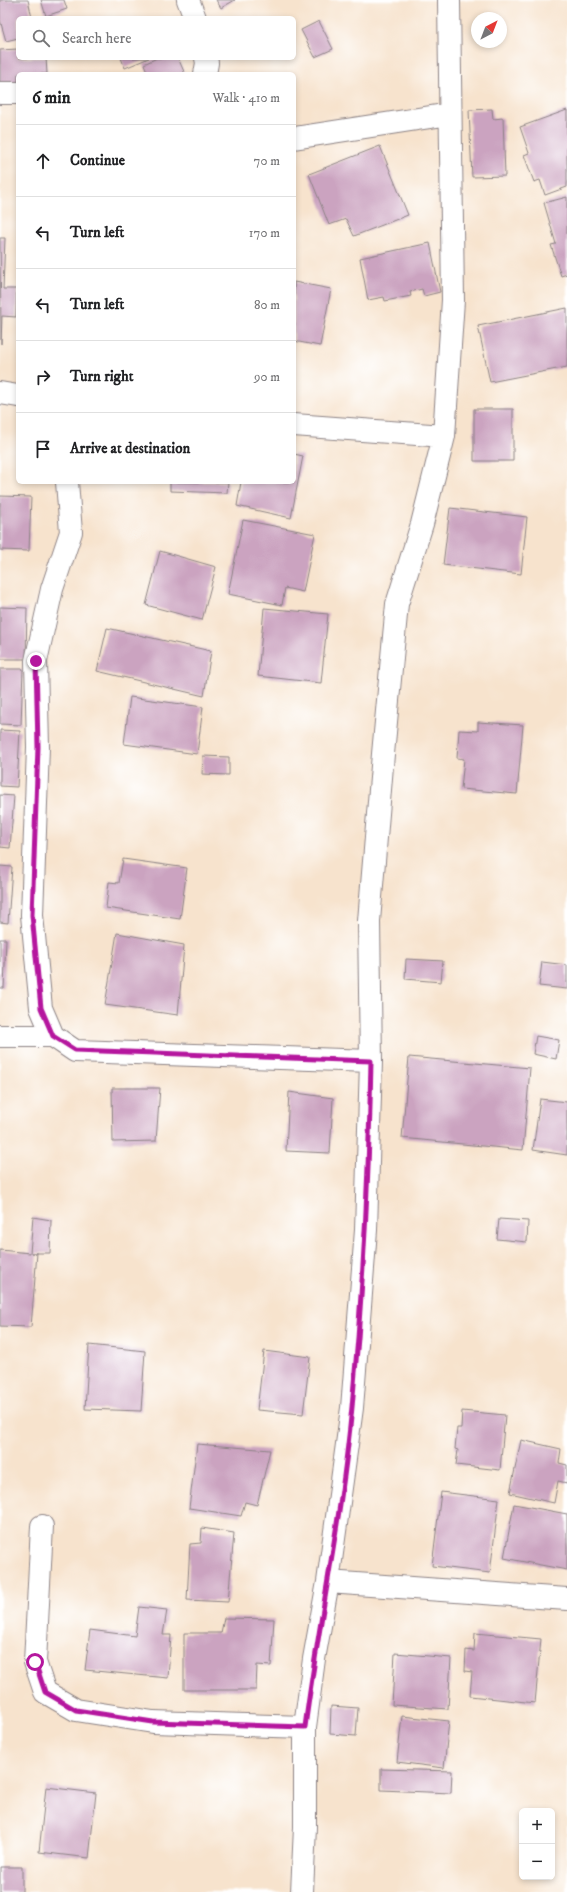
<!DOCTYPE html>
<meta charset="utf-8">
<style>
:root{--surface:#fff;--page:#f2f2f2;--text:#202124;--muted:#757577;--line:#e0e0e0}
body{margin:0;font-family:"IM FELL DW Pica",serif;background:var(--page);color:var(--text)}
.controls{position:absolute;right:12px;bottom:12px;display:grid;overflow:hidden;border-radius:6px;box-shadow:0 2px 6px #0003}
.controls button{width:36px;height:36px;display:grid;place-items:center;padding:0;border:0;border-bottom:1px solid var(--line);background:var(--surface);color:var(--text);font:20px sans-serif}
.compass{position:absolute;left:471px;top:12px;width:36px;height:36px;border-radius:50%;background:var(--surface);box-shadow:0 2px 6px #0003;rotate:42deg}
.stop{position:absolute;width:12px;height:12px;margin:-9px;border:3px solid #b5179e;border-radius:50%;background:#fff}
.stop.end{background:#b5179e;border-color:#fff;box-shadow:0 1px 4px #0008}
.list{margin:0;padding:0;list-style:none}
h2{display:flex;justify-content:space-between;align-items:center;height:52px;margin:0;padding:0 16px;font-size:17px}
h2 small{font-size:13px;font-weight:400;color:var(--muted)}
.list li{display:grid;grid-template-columns:26px 1fr auto;gap:12px;align-items:center;box-sizing:border-box;height:72px;padding:0 16px;border-top:1px solid var(--line)}
.list b{display:block;font-size:15px;white-space:nowrap}
.list em{font-size:13px;font-style:normal;color:var(--muted)}
.icon{flex:none;width:22px;height:22px;fill:none;stroke:currentColor;stroke-width:2;stroke-linecap:round;stroke-linejoin:round}
.map{position:relative;flex:none;width:567px;height:1892px;overflow:hidden}
.search{position:absolute;background:var(--surface);box-shadow:0 2px 6px #0003;left:16px;top:16px;width:280px;height:44px;display:flex;align-items:center;gap:10px;box-sizing:border-box;padding:0 14px;border-radius:6px;color:var(--muted);font-size:15px}
.panel{position:absolute;background:var(--surface);box-shadow:0 2px 6px #0003;left:16px;top:72px;width:280px;height:412px;border-radius:6px}
.map>svg:first-child{display:block}
.building{fill:#cba3c0}
.lines{fill:none;stroke-linecap:round;stroke-linejoin:round}
.street-casing{stroke:#8c8284;stroke-width:24}
.street{stroke:#fff;stroke-width:22}
.route{stroke:#b5179e;stroke-width:5}
</style>
<div class="map">
<svg width="567" height="1892" viewBox="0 0 567 1892">
<rect width="100%" height="100%" fill="#fff"/>
<filter id="ink" filterUnits="userSpaceOnUse"><feTurbulence type="fractalNoise" baseFrequency=".025" numOctaves="2"/><feDisplacementMap in="SourceGraphic" scale="8" xChannelSelector="R" yChannelSelector="G"/><feConvolveMatrix kernelMatrix="1 2 1 2 8 2 1 2 1" color-interpolation-filters="sRGB"/></filter>
<filter id="wash" filterUnits="userSpaceOnUse"><feTurbulence type="fractalNoise" baseFrequency=".012" numOctaves="4" result="noise"/><feDisplacementMap in="SourceGraphic" scale="16" xChannelSelector="R" yChannelSelector="G"/><feGaussianBlur stdDeviation="0.9" result="paint"/><feColorMatrix in="noise" values="0 0 0 0 0 0 0 0 0 0 0 0 0 0 0 0 0 1.4 0 .05"/><feComposite in="paint" operator="in"/></filter>
<g filter="url(#wash)">
<rect width="100%" height="100%" fill="#f7e3cd"/>
<g id="blocks">
<path class="building" d="M0,0H28L32,18H18V38L6,41L0,20Z
M41,0H64L67,9L46,16Z
M216,0H235L221,8Z
M319,21L333,49L315,57L301,30Z
M18,49V58H46L47,74H18V83L0,84V50Z
M121,58H149L125,68Z
M157,58H178L185,74H148L144,64Z
M492,109L493,119L503,118L505,176L472,177L469,110Z
M567,110V187L545,195L540,180L534,182L524,155L529,153L520,127Z
M380,146L408,215L354,236L346,219L329,225L309,174Z
M567,197V274L561,276L551,245L556,244L544,203Z
M0,238H5L3,289H17L16,317L2,316L1,344Z
M430,243L440,292L424,296L422,289L410,292L411,296L385,301L384,297L368,300L360,258Z
M294,282L331,289L320,346L294,341Z
M567,308V367L490,382L478,326Z
M474,409H513V461H474Z
M294,454L303,456L291,518L237,506L241,482H294Z
M170,482H228L227,493L170,491Z
M0,496L31,497L29,551L0,550Z
M450,508L527,517L521,574L443,565Z
M243,520L315,534L303,592L285,588L282,605L228,594Z
M160,551L216,567L202,620L146,605Z
M0,607L27,608L26,659H0Z
M264,608L328,614L321,683L258,676Z
M107,628L211,651L204,696L97,671Z
M0,669H23L21,725L0,724Z
M130,697L203,707L197,754L124,744Z
M478,722L523,725L517,794L461,789L464,759L457,758L459,730L478,731Z
M0,730L20,731L17,787L0,786Z
M203,756L229,757V775L202,774Z
M0,795L14,796L10,848L0,847Z
M123,859L187,868L180,919L106,908L109,882L119,883Z
M0,866L12,867L8,923L0,922Z
M117,933L184,945L178,1015L105,1005Z
M0,939H6L4,988H0Z
M406,959L443,961L441,982L405,979Z
M542,962L567,965V989L539,986Z
M536,1036L559,1040L556,1059L533,1054Z
M409,1057L530,1068L523,1150L402,1138Z
M112,1088H160L156,1141L113,1142Z
M289,1092L333,1098L330,1153L286,1151Z
M540,1099L567,1102V1155L533,1150Z
M33,1217L51,1220L50,1253H32H37L31,1327L0,1326V1250L30,1253Z
M499,1219L528,1221L527,1242L497,1239Z
M89,1345L145,1351L141,1411L85,1409Z
M264,1351L310,1357L303,1414L257,1410Z
M462,1411L505,1415L500,1470L456,1465L458,1450L455,1449L457,1428H461Z
M521,1440L561,1449L559,1463L567,1465V1483L558,1481L554,1503L510,1493Z
M197,1444L270,1450L257,1505L245,1502L241,1516L189,1508Z
M441,1492L499,1499L490,1573L432,1566Z
M514,1504L567,1514V1570L504,1558Z
M202,1528L234,1533L228,1602L187,1600L190,1544L201,1543Z
M139,1607L167,1610L163,1635H171L168,1678L85,1670L90,1630L135,1636Z
M224,1618L274,1619L271,1666L257,1665L256,1690H184V1633H221Z
M475,1633L541,1639L535,1703L470,1696L472,1672L465,1671L466,1650L474,1651Z
M395,1653L451,1658L448,1709L392,1705Z
M331,1706L358,1708L356,1736L330,1734Z
M402,1716L449,1721L444,1768L397,1762Z
M381,1769L452,1771L451,1793L381,1790Z
M46,1787L96,1793L89,1858L39,1852Z
M0,1867H22V1892H0Z"/>
</g>
</g>
<g filter="url(#ink)">
<use href="#blocks" fill-opacity="0" stroke="#8c8284" stroke-width="1"/>
<g class="lines">
<g class="street-casing">
<path id="street" d="M188,0L195,18
M205,74L207,63L206,58
M0,93H18
M294,138L450,114
M0,393L18,396
M294,425L444,436
M67,482L71,532L52,589L36,661L38,747L32,915L41,1008L53,1036L75,1051L371,1061
M0,1036H53
M42,1526L35,1662L45,1692L76,1710L153,1722L305,1727
M328,1582L567,1599
M302,1892L305,1827V1727L314,1659L328,1582L352,1408L366,1230L371,1061L369,921L383,754L397,604L422,524L444,436L453,300L449,0"/>
</g>
<use href="#street" class="street"/>
</g>
</g>
<g class="lines" filter="url(#ink)">
<path class="route" d="M35,1662L45,1692L76,1710L153,1722L305,1727C319,1620 342,1515 352,1407C363,1292 369,1176 371,1061L75,1050L53,1036L41,1008L32,915L38,747L36,661"/>
</g>
</svg>
<div class="controls">
<button>+</button>
<button>−</button>
</div>
<svg class="compass" viewBox="-18 -18 36 36"><path d="M0-13l5 13h-10z" fill="#e53935"/><path d="M0 13l5-13h-10z" fill="#757577"/></svg>
<div class="stop" style="left:35px;top:1662px"></div>
<div class="stop end" style="left:36px;top:661px"></div>
<div class="search"><svg class="icon" aria-label="search" viewBox="0 0 24 24"><circle cx="10" cy="10" r="6"/><path d="M15 15l6 6"/></svg>Search here</div>
<section class="panel">
<h2>6 min<small>Walk · 410 m</small></h2>
<ul class="list">
<li><svg class="icon" aria-label="ahead" viewBox="0 0 24 24"><path d="M12 20V5M6 11l6-6 6 6"/></svg><div><b>Continue</b></div><em>70 m</em></li>
<li><svg class="icon" aria-label="left" viewBox="0 0 24 24"><path d="M17 20v-9H6M10 6l-5 5 5 5"/></svg><div><b>Turn left</b></div><em>170 m</em></li>
<li><svg class="icon" aria-label="left" viewBox="0 0 24 24"><path d="M17 20v-9H6M10 6l-5 5 5 5"/></svg><div><b>Turn left</b></div><em>80 m</em></li>
<li><svg class="icon" aria-label="right" viewBox="0 0 24 24"><path d="M7 20v-9h11M14 6l5 5-5 5"/></svg><div><b>Turn right</b></div><em>90 m</em></li>
<li><svg class="icon" aria-label="arrive" viewBox="0 0 24 24"><path d="M6 21V4h12l-3 4 3 4H6"/></svg><div><b>Arrive at destination</b></div></li>
</ul>
</section>
</div>
